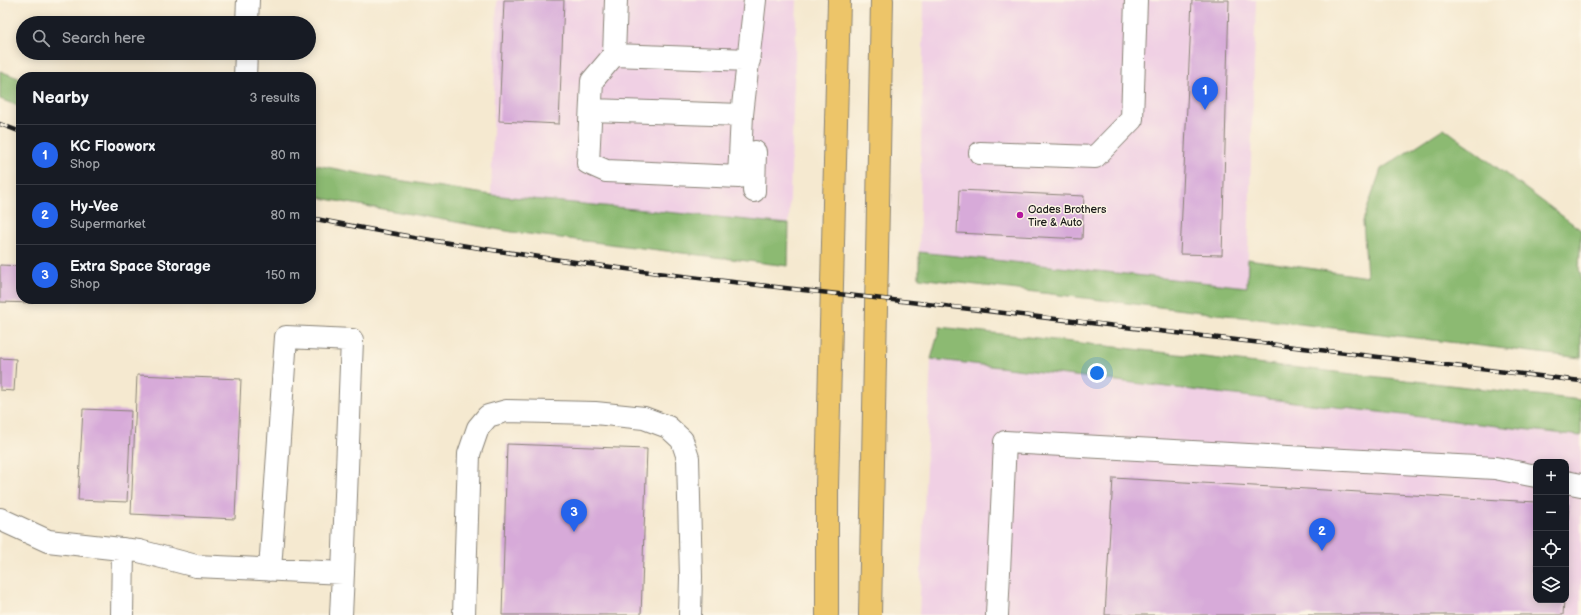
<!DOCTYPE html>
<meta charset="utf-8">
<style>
:root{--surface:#171b24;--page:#20242c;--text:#f1f3f6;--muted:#9ea1a6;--line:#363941;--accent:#2563eb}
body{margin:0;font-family:"Balsamiq Sans",sans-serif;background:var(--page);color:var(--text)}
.controls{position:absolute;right:12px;bottom:12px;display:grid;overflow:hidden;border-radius:8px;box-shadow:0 2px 10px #0003}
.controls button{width:36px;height:36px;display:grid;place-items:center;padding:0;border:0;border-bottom:1px solid var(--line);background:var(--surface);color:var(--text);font:20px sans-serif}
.you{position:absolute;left:1097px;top:373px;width:14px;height:14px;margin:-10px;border:3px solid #fff;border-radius:50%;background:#1a73e8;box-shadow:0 0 0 6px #1a73e833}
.badge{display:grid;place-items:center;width:26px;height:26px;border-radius:50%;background:var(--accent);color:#fff;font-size:13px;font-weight:700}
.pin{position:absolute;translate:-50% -33px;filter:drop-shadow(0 1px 2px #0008)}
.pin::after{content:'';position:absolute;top:21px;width:14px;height:12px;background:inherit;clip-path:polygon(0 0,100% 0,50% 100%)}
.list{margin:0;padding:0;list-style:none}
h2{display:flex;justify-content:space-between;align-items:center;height:52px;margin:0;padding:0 16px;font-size:17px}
h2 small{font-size:13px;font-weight:400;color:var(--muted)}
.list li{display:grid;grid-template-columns:26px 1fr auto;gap:12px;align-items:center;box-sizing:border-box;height:60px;padding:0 16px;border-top:1px solid var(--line)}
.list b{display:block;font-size:15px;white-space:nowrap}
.list p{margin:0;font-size:13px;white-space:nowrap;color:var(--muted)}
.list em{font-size:13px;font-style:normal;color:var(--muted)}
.icon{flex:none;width:22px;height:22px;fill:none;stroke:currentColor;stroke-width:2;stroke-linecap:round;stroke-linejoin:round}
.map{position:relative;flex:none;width:1581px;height:615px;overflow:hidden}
.search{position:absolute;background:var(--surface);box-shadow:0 2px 10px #0003;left:16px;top:16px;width:300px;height:44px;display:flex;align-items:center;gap:10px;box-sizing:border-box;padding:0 14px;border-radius:22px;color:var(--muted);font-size:15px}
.panel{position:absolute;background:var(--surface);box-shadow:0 2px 10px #0003;left:16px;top:72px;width:300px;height:232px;border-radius:16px}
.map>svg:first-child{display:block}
.built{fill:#f0d0e4;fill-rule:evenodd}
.forest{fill:#8cba72;stroke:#546b47}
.building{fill:#d7aad9}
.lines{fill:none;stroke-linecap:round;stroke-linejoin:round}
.minor-casing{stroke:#888276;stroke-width:24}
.major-casing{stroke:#888276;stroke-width:24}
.minor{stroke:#fff;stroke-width:22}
.major{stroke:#edc569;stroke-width:22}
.rail-casing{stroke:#1c1c1c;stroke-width:4.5}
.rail{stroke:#fcf5e5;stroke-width:3;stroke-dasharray:9;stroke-linecap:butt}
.poi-dot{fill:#b5179e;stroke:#fcf5e5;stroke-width:1.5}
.labels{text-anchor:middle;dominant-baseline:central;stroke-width:3;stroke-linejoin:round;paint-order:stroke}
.poi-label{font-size:11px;fill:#1c1c1c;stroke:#fcf5e5;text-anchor:start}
</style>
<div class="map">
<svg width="1581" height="615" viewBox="0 0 1581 615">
<rect width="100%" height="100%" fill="#fcf5e5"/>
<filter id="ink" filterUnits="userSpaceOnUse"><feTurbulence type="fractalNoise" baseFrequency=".025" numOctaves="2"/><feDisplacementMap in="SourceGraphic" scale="8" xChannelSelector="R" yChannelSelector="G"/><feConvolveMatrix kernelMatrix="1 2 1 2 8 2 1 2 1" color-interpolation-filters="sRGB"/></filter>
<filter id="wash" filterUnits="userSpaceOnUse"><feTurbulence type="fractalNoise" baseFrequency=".012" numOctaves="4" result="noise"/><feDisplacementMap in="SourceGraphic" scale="16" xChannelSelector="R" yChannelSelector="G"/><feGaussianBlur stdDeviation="0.9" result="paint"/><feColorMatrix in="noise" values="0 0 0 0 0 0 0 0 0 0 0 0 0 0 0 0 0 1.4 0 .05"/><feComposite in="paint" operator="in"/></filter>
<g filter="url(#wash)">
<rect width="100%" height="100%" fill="#f5e9d0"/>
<path class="built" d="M497,0H797L789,224L491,195Z
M924,0H1256L1247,287L919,252Z
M931,359L1581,436V615H919ZM1536,462H1566V600H1536Z"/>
<path class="forest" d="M0,71L21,79V107L0,99Z
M1444,128L1581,230L1579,270L1581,273V358L919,278V252L1247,287L1248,259L1367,277L1363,221L1381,169Z
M311,164L373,176L491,195L789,224L788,266L512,232L326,199L311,195Z
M940,327L1581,400V436L931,359Z"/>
<g id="blocks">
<path class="building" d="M504,0H564L559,124L499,121Z
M1192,0H1229L1222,255L1180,254Z
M959,190L1084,196L1082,239L957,233Z
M0,265L21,266V299H34L33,303L0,302Z
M0,358L16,359L14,391L0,390Z
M137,375L241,379L235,519L131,514Z
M83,409L131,411L127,502L78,500Z
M507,444L647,449L641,615H502Z
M1113,478L1536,502V600H1564L1563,615H1105Z
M1566,504H1569L1567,539L1566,538Z"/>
</g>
</g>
<g filter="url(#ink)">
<use href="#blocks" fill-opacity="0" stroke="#888276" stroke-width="1"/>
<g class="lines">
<g class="minor-casing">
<path id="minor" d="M247,23L248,0
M614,55L749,60
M245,77L246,53
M591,110L742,115L739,177L606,171L588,163L592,81L614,55L616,0
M742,115L755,0
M980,153L1095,157L1132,119L1136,0
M754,191L755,152
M1566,482L1581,485
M0,519L48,541L139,551L196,566L343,573L352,340L286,337L270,570
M122,615L123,549
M341,615L343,573
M464,615L469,454L478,428L488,416L506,411L595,413L644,418L668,427L682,440L688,458L691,577L690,615
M997,615L1005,442L1495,468L1536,476"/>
</g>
<g class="major-casing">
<path id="major" d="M827,615V487L839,0
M870,615L882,0"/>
</g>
<use href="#minor" class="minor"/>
<use href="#major" class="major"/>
<g class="rail-casing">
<path id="rail" d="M0,124L21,132
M311,218C509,258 709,280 910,302C1134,327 1357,355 1581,381"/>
</g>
<use href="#rail" class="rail"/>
</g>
</g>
<circle class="poi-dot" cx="1020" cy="215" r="4"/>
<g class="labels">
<g class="poi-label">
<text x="1028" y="209">Oades Brothers<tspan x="1028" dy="13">Tire &amp; Auto</tspan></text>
</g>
</g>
</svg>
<div class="controls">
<button>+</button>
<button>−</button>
<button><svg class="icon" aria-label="locate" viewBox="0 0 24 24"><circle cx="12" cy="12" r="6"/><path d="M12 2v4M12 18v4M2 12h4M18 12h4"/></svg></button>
<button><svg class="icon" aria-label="layers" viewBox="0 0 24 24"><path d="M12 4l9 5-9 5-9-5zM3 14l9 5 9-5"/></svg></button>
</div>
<div class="you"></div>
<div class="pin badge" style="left:1205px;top:110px">1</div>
<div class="pin badge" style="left:1322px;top:551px">2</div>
<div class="pin badge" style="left:574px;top:532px">3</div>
<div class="search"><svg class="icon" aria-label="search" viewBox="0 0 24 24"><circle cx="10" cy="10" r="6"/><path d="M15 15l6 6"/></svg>Search here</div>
<section class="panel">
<h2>Nearby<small>3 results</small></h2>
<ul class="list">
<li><span class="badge">1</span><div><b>KC Flooworx</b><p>Shop</p></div><em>80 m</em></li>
<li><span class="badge">2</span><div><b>Hy-Vee</b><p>Supermarket</p></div><em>80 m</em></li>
<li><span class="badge">3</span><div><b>Extra Space Storage</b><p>Shop</p></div><em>150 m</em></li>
</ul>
</section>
</div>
